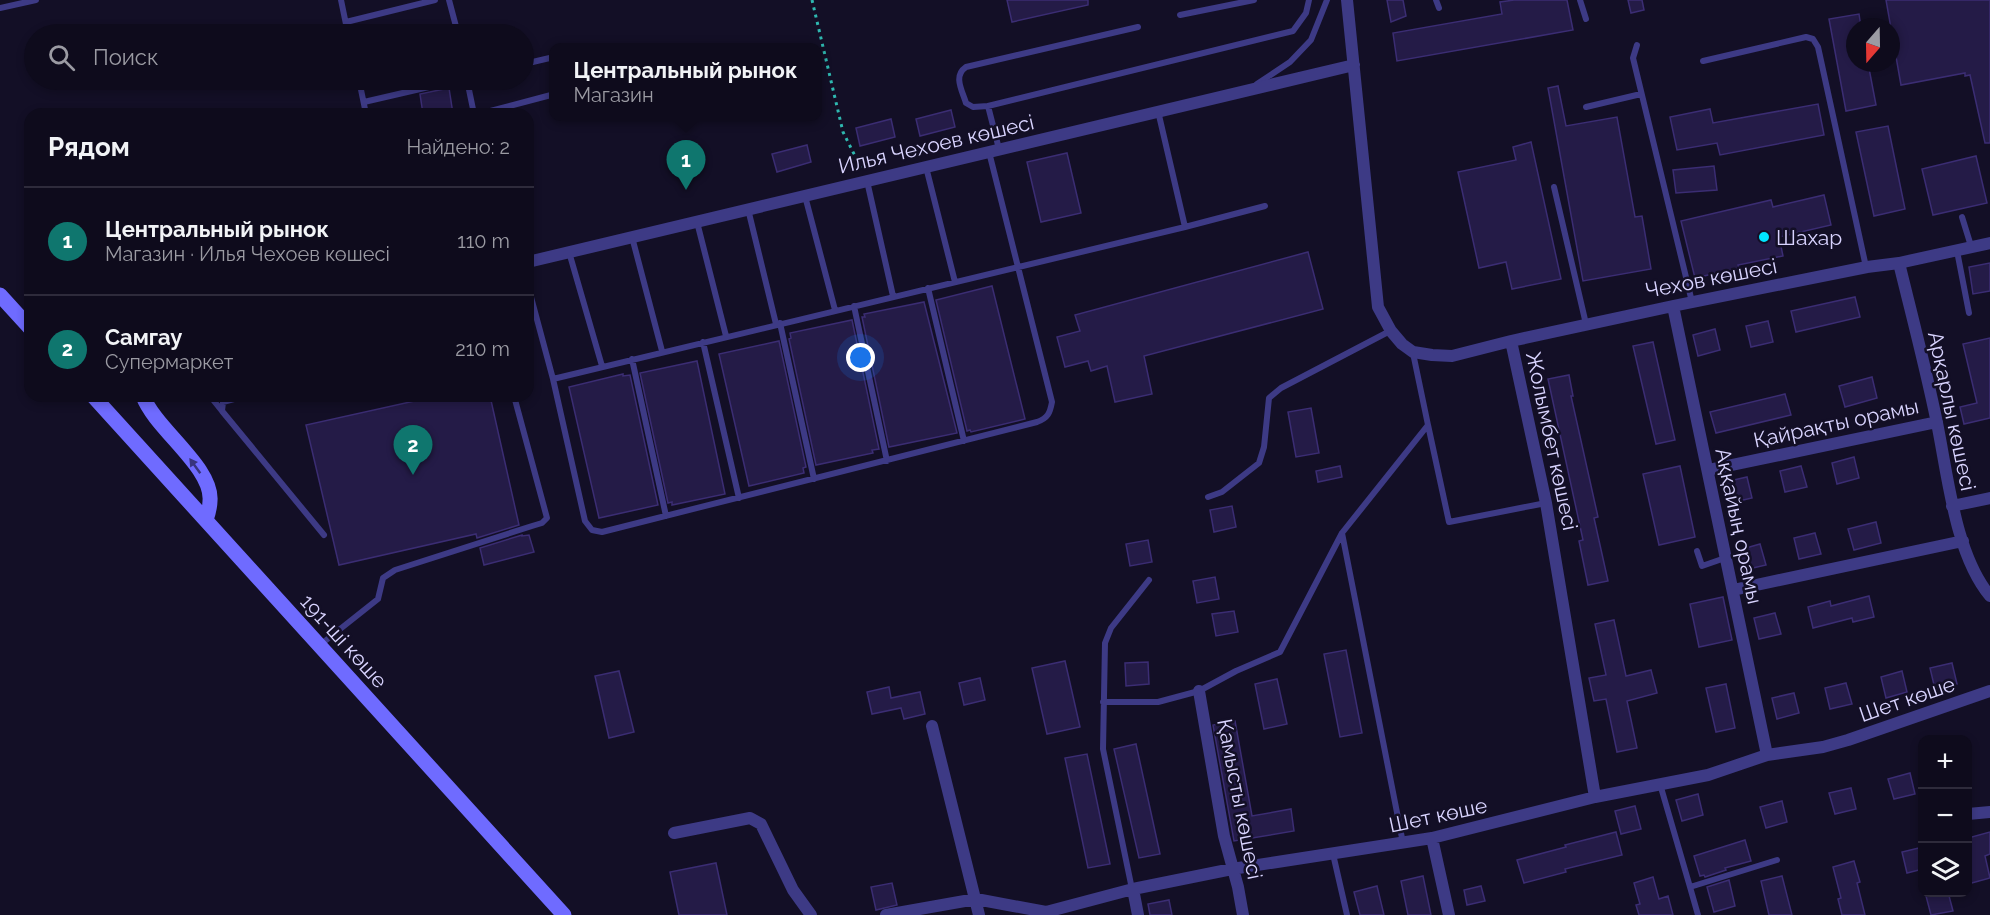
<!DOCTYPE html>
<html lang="ru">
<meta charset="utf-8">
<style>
:root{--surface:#0e0b1c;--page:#1c1929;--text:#f1f3f6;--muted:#9b9ba3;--line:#2e2b3b;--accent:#0f766e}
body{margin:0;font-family:Raleway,sans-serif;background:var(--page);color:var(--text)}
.controls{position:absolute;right:18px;bottom:18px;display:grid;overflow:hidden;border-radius:12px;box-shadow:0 3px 9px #0003}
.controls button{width:54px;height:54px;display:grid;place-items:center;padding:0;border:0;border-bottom:2px solid var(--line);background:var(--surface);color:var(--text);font:30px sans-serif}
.compass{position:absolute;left:1846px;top:18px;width:54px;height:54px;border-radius:50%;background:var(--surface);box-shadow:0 3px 9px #0003;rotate:200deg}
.you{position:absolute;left:861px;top:358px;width:21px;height:21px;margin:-15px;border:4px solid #fff;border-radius:50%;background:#1a73e8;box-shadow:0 0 0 9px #1a73e833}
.badge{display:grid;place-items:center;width:39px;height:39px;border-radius:50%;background:var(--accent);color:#fff;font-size:20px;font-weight:700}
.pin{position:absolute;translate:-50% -50px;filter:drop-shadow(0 2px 3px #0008)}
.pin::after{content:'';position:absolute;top:32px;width:21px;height:18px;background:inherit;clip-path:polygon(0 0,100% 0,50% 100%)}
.popup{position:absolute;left:549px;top:43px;width:273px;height:78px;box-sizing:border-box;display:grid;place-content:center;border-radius:12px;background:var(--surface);filter:drop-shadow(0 2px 4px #0005);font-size:20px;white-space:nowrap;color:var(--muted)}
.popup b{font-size:22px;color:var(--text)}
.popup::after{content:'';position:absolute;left:50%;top:100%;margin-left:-12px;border:12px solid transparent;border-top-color:var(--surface)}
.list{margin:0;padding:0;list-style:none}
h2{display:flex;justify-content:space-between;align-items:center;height:78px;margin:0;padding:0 24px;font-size:26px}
h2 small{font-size:20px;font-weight:400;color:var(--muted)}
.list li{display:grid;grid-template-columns:39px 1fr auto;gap:18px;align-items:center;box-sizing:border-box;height:108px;padding:0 24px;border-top:2px solid var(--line)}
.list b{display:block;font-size:22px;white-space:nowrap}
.list p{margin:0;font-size:20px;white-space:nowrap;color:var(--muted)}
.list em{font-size:20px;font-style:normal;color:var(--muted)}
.icon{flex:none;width:33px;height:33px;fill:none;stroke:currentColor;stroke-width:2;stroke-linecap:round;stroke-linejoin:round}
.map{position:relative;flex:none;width:1990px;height:915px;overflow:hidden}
.search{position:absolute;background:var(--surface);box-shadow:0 3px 9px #0003;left:24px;top:24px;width:510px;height:66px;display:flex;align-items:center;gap:15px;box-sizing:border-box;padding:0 21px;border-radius:33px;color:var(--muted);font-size:22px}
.panel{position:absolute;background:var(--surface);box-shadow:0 3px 9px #0003;left:24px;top:108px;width:510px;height:294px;border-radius:18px}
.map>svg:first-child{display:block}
.building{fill:#241b47;stroke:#3b2d73;stroke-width:1.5}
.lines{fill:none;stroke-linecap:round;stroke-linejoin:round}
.path{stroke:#2fb8b0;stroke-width:3;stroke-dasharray:3 4.5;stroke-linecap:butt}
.service{stroke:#3d3a85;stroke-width:6}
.minor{stroke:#3d3a85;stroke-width:12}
.secondary{stroke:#6f6bff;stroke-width:15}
.oneway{fill:#38347d}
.poi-dot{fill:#00e5ff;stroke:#130f26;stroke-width:2}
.labels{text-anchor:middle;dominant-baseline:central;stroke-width:5;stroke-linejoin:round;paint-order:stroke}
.street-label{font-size:21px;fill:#d9d4ff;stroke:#130f26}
.poi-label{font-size:21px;fill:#d9d4ff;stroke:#130f26;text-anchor:start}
</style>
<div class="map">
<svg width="1990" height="915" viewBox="0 0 1990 915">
<rect width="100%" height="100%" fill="#130f26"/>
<path class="building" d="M1007,0H1088V5L1012,22Z
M1387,0H1403L1406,16L1391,22Z
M1514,0H1567L1573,30L1397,61L1393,33L1502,14L1500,2Z
M1628,0H1642L1644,10L1631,13Z
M1886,0H1990V143H1985L1970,75L1965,76V73L1901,85Z
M1859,14L1861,27H1855V63H1868L1876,105L1846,111L1829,19Z
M1558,86L1566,126L1617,117L1635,217L1642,216L1651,269L1583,281L1548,88Z
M449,88L453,114H423L420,94Z
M1818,104L1824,135L1720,155L1717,143L1677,150L1670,117L1710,109L1713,123Z
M951,110L955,127L920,136L916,119Z
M891,119L895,137L860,146L856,128Z
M1888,126L1905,209L1874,216L1856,132Z
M1531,142L1561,279L1512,289L1506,262L1479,268L1458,172L1516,160L1513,147Z
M807,145L811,162L777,172L772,154Z
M1067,153L1081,213L1041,222L1027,162Z
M1976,156L1987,203L1933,215L1922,169Z
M1714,166L1717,190L1676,193L1673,170Z
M1824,195L1831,225L1779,237L1783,256L1738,265L1739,268L1695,278L1681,221L1771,200L1773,207Z
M1308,252L1323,309L1144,356L1152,394L1115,402L1107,366L1091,371L1088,361L1065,367L1057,337L1080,331L1075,315Z
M1990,263V291L1973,294L1969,267Z
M992,286L1025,419L971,432L970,430L967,431L936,300Z
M1855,297L1860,317L1796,332L1791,311Z
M924,302L957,433L889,447L862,317H865L864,314Z
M852,320L879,449L872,450L873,453L816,465L789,339L791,338L790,333Z
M1768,321L1773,342L1751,347L1746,326Z
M1715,329L1720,350L1698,356L1693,335Z
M1990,338V418L1964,424L1960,407L1977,403L1963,344Z
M779,341L806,467L803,468L804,473L749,486L719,354Z
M1653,342L1675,440L1656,444L1633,346Z
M697,361L725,494L672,505V502L668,503L640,373Z
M623,374V376L630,375L658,505L599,518L569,387Z
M1569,375L1573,396H1571L1598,517L1594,518L1608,581L1588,585L1579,541L1583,540L1548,379Z
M1872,377L1877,398L1845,407L1839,386Z
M1785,394L1791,415L1716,433L1710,412Z
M437,396H490L519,525L477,538L476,534L339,565L306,425Z
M1311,408L1319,453L1296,457L1288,412Z
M1854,457L1859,478L1837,484L1832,463Z
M1340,466L1342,477L1318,482L1316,471Z
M1680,466L1695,537L1659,545L1643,474Z
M1801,466L1807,487L1785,492L1780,471Z
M1747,477L1752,498L1730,503L1725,482Z
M1232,506L1236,527L1214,532L1210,510Z
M1876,522L1881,543L1854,550L1848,529Z
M1815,533L1821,554L1799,559L1794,538Z
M522,535V536L529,535L534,552L484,565L480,548Z
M1148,540L1152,562L1130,566L1126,544Z
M1760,544L1766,565L1744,570L1739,550Z
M1215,577L1219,599L1197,603L1193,581Z
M1869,596L1874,617L1853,622L1852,618L1813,628L1808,607L1830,601L1831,606Z
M1723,597L1732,640L1699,647L1690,604Z
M1234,611L1238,632L1216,636L1212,614Z
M1775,613L1781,634L1759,639L1754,618Z
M1614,620L1626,676L1651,670L1657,693L1627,701L1637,748L1617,752L1606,699L1594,701L1589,678L1606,675L1595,624Z
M1346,650L1362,733L1340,737L1324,654Z
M1065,661L1080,727L1047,734L1032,668Z
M1148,662L1149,684L1126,686L1125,663Z
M1952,663L1957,684L1935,689L1930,668Z
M619,671L634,732L609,738L595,676Z
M1902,671L1907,692L1886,698L1881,677Z
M980,678L985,700L964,705L959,683Z
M1277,679L1287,724L1264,729L1255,684Z
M1846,683L1852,704L1830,709L1825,688Z
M1726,684L1735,728L1716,732L1706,688Z
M889,687L891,698L920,692L925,714L904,719L901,708L872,714L867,692Z
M1794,693L1799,713L1777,719L1772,698Z
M1235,721L1252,816L1291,809L1294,831L1234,841L1213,725Z
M1136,744L1160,854L1139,858L1114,749Z
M1087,754L1110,864L1088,868L1065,758Z
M1910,773L1915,794L1894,799L1888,779Z
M1851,788L1856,809L1835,814L1829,793Z
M1698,794L1703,815L1682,821L1676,800Z
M1782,801L1787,822L1766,828L1760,807Z
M1635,806L1641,829L1621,834L1615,811Z
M1616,832L1622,855L1565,869L1566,872L1524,883L1517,860L1566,847L1565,845Z
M1990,832V854L1985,856L1990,878L1968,884V838Z
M1745,840L1751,861L1725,868L1726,870L1705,877L1704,875L1700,876L1694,856Z
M1923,847V869L1907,873L1902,852Z
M1854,861L1860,882L1857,883L1865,915H1842L1838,899L1841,898L1833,867Z
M716,863L727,915H679L670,872Z
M1423,876L1431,915H1408L1401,881Z
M1782,876L1792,915H1769L1761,881Z
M1653,877L1659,899L1668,896L1673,915H1639L1636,905L1640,904L1634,883Z
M1729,880L1735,906L1714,912L1707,887Z
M892,883L897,905L876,910L871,887Z
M1377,886L1384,915H1360L1354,892Z
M1481,886L1485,901L1467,905L1464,890Z
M1938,892H1948L1953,911L1931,915L1926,896Z
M1169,900L1172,915H1150L1148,904Z"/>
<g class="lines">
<path class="path" d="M812,0L843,132L862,170"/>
<path class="service" d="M341,0L348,34
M449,0L458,34
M1436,0L1439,8
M1580,0L1586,19
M0,8L36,0
M1180,15L1254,0
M346,22L435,0
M1138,27L966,67C953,76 962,90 966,103L973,107L988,106L1293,31L1306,13L1309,0
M475,34L502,28
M1637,45L1633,58L1692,302
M1703,61L1806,37L1813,39L1818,47L1866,267
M524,64L554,57
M359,80L366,114
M467,80L474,114
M1257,84L1290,62L1311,40L1327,0
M364,102L459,80
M988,106L999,149
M1586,107L1641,94
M1158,111L1185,227
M479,114L551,95
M926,167L955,282
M867,181L893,296
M1554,187L1586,324
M805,196L835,310
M748,209L776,324
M1962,217L1971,246
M697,222L726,336
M632,237L662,351
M1957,251L1969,313
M569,252L602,366
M528,286L553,379L585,521L592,530L602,532L1037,422C1048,418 1050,413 1052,402L989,152
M928,288L964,441
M854,306L887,461
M780,323L814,479
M703,342L739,498
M632,359L666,516
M553,379L1185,227L1265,206
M210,396L222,411
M245,396L223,402L222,411L324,535
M1428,425L1449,522L1546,503
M1208,497L1222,492L1259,463L1264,447L1269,398L1281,388L1390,331
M1342,533L1403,843
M1697,551L1702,566L1725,558
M320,645L378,599L383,578L395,570L532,526L542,523L547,518L514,396
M1103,702H1158L1199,691L1236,671L1280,652L1342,533L1428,425L1413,353
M1660,784L1690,887L1777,860
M1333,854L1347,915
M1690,887L1698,915
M1132,889L1103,749L1105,643L1111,628L1149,580"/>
<path class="minor" d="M1347,0L1378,307L1391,331L1402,344L1413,352L1432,355L1452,356L1511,341L1673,306L1867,267L1899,263L1990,243
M528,262L1354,65
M1899,263C1912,316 1926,369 1937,423C1948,476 1955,554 1990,596
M1673,306L1767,755
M1511,341L1546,503L1595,797
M1708,470L1937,422
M1952,506L1990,498
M1733,590L1963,541
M1199,691L1224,836L1238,887L1243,915
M932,726L979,915
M1968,814L1990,812
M674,833L750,818L761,824L793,890L811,915
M1432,838L1449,915
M1133,889L1138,915
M886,915L976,899L1046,912L1133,889L1232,869L1432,838L1595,797L1708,775L1767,755L1823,747L1848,740L1990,691"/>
<path class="secondary" d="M0,295L30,328
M93,396L564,915
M143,396C155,429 213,467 210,501C210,507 208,514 206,520"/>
</g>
<defs><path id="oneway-solid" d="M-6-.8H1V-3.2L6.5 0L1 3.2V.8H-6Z" transform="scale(1.5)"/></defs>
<use class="oneway" href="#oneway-solid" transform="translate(195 466) rotate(-126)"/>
<circle class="poi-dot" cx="1764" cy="237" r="6"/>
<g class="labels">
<g class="street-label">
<text transform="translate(936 144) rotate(-13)">Илья Чехоев көшесі</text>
<text transform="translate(1711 278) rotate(-11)">Чехов көшесі</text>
<text transform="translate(1952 411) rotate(78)">Арқарлы көшесі</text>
<text transform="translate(1836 423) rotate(-12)">Қайрақты орамы</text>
<text transform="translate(1552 441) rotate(78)">Жолымбет көшесі</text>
<text transform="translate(1739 526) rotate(78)">Аққайың орамы</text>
<text transform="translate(344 641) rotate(48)">191-ші көше</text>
<text transform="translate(1907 699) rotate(-19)">Шет көше</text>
<text transform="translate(1240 799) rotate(79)">Қамысты көшесі</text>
<text transform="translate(1438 815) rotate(-12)">Шет көше</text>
</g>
<g class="poi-label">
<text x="1776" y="237">Шахар</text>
</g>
</g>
</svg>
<div class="controls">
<button>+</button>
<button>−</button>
<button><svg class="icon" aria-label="layers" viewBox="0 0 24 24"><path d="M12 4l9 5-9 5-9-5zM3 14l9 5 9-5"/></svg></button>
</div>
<svg class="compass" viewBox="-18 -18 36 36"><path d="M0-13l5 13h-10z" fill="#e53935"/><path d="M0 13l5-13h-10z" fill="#9b9ba3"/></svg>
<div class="you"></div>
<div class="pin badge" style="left:686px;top:190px">1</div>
<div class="popup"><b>Центральный рынок</b>Магазин</div>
<div class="pin badge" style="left:413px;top:475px">2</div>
<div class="search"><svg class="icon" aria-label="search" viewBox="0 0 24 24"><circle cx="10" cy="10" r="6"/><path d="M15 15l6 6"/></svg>Поиск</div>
<section class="panel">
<h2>Рядом<small>Найдено: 2</small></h2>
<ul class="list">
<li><span class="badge">1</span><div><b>Центральный рынок</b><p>Магазин · Илья Чехоев көшесі</p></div><em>110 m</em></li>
<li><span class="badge">2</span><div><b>Самгау</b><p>Супермаркет</p></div><em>210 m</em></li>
</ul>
</section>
</div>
